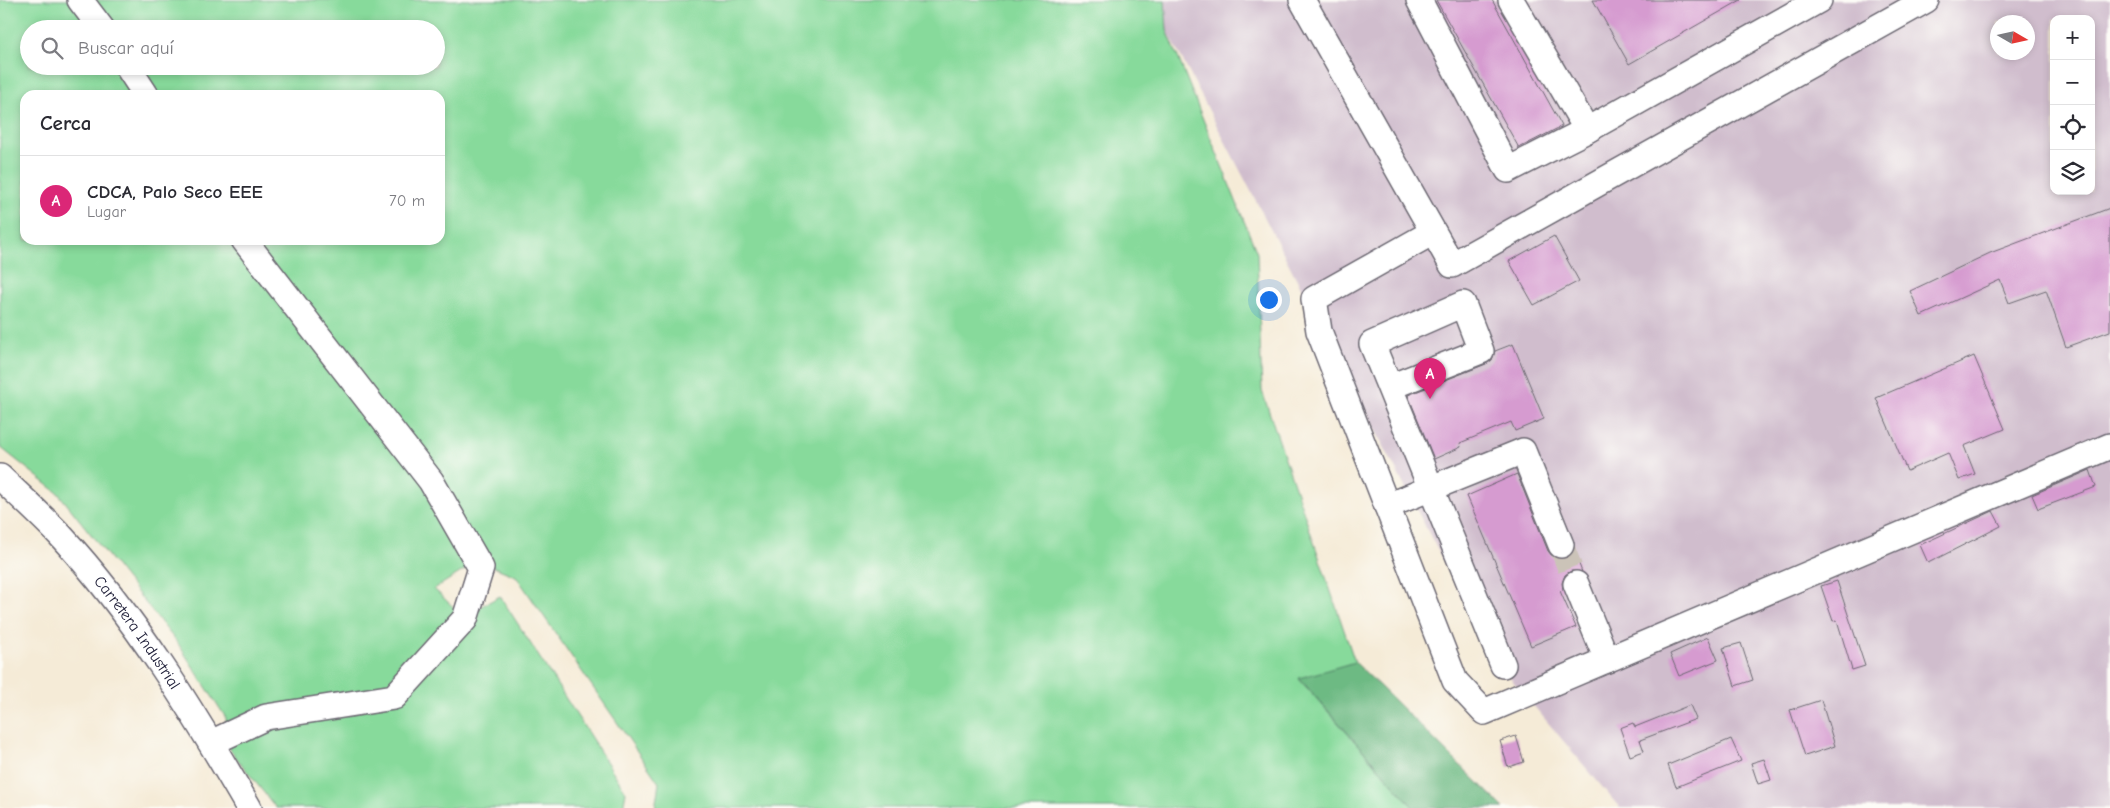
<!DOCTYPE html>
<html lang="es">
<meta charset="utf-8">
<style>
:root{--surface:#fff;--page:#f7f7f7;--text:#2b2b33;--muted:#7c7c81;--line:#e1e1e2;--accent:#db2777}
body{margin:0;font-family:"Comic Neue",sans-serif;background:var(--page);color:var(--text)}
.controls{position:absolute;right:15px;top:15px;display:grid;overflow:hidden;border-radius:10px;box-shadow:0 2px 8px #0003}
.controls button{width:45px;height:45px;display:grid;place-items:center;padding:0;border:0;border-bottom:1px solid var(--line);background:var(--surface);color:var(--text);font:25px sans-serif}
.compass{position:absolute;left:1990px;top:15px;width:45px;height:45px;border-radius:50%;background:var(--surface);box-shadow:0 2px 8px #0003;rotate:99deg}
.you{position:absolute;left:1268px;top:299px;width:18px;height:18px;margin:-12px;border:4px solid #fff;border-radius:50%;background:#1a73e8;box-shadow:0 0 0 8px #1a73e833}
.badge{display:grid;place-items:center;width:32px;height:32px;border-radius:50%;background:var(--accent);color:#fff;font-size:16px;font-weight:700}
.pin{position:absolute;translate:-50% -41px;filter:drop-shadow(0 1px 2px #0008)}
.pin::after{content:'';position:absolute;top:26px;width:18px;height:15px;background:inherit;clip-path:polygon(0 0,100% 0,50% 100%)}
.list{margin:0;padding:0;list-style:none}
h2{display:flex;justify-content:space-between;align-items:center;height:65px;margin:0;padding:0 20px;font-size:21px}
h2 small{font-size:16px;font-weight:400;color:var(--muted)}
.list li{display:grid;grid-template-columns:32px 1fr auto;gap:15px;align-items:center;box-sizing:border-box;height:90px;padding:0 20px;border-top:1px solid var(--line)}
.list b{display:block;font-size:19px;white-space:nowrap}
.list p{margin:0;font-size:16px;white-space:nowrap;color:var(--muted)}
.list em{font-size:16px;font-style:normal;color:var(--muted)}
.icon{flex:none;width:28px;height:28px;fill:none;stroke:currentColor;stroke-width:2;stroke-linecap:round;stroke-linejoin:round}
.map{position:relative;flex:none;width:2110px;height:808px;overflow:hidden}
.search{position:absolute;background:var(--surface);box-shadow:0 2px 8px #0003;left:20px;top:20px;width:425px;height:55px;display:flex;align-items:center;gap:12px;box-sizing:border-box;padding:0 18px;border-radius:28px;color:var(--muted);font-size:19px}
.panel{position:absolute;background:var(--surface);box-shadow:0 2px 8px #0003;left:20px;top:90px;width:425px;height:155px;border-radius:15px}
.map>svg:first-child{display:block}
.industrial{fill:#d0bdcd;fill-rule:evenodd}
.green{fill:#87da9b;stroke:#547e6b;fill-rule:evenodd}
.forest{fill:#6dba83;stroke:#486e5f}
.building{fill:#d69bd0}
.lines{fill:none;stroke-linecap:round;stroke-linejoin:round}
.minor-tunnel{stroke:#cbc3b8;stroke-width:25;stroke-dasharray:25 12;stroke-linecap:butt}
.minor-casing{stroke:#6c6872;stroke-width:28}
.minor{stroke:#fff;stroke-width:25}
.labels{text-anchor:middle;dominant-baseline:central;stroke-width:5;stroke-linejoin:round;paint-order:stroke}
.street-label{font-size:16px;fill:#22223b;stroke:#fdfcf7}
</style>
<div class="map">
<svg width="2110" height="808" viewBox="0 0 2110 808">
<rect width="100%" height="100%" fill="#fdfcf7"/>
<filter id="ink" filterUnits="userSpaceOnUse"><feTurbulence type="fractalNoise" baseFrequency=".02" numOctaves="2"/><feDisplacementMap in="SourceGraphic" scale="10" xChannelSelector="R" yChannelSelector="G"/><feConvolveMatrix kernelMatrix="1 2 1 2 8 2 1 2 1" color-interpolation-filters="sRGB"/></filter>
<filter id="wash" filterUnits="userSpaceOnUse"><feTurbulence type="fractalNoise" baseFrequency=".0096" numOctaves="4" result="noise"/><feDisplacementMap in="SourceGraphic" scale="20" xChannelSelector="R" yChannelSelector="G"/><feGaussianBlur stdDeviation="1.12" result="paint"/><feColorMatrix in="noise" values="0 0 0 0 0 0 0 0 0 0 0 0 0 0 0 0 0 1.4 0 .05"/><feComposite in="paint" operator="in"/></filter>
<g filter="url(#wash)">
<rect width="100%" height="100%" fill="#f5ebd7"/>
<path class="industrial" d="M1165,0H2110V808H1620L1495,660L1167,30ZM2054,19H2091V191H2054ZM1998,22H2028V52H1998Z"/>
<path class="green" d="M0,0H1165L1167,30L1257,253L1262,391L1355,662L1299,679L1414,808H655L659,783L516,576L479,561L434,589L463,616L500,596L626,792L623,808H276L227,746L226,718L179,645L58,493L0,447ZM29,29H436V66H29ZM25,95H440V240H25Z"/>
<path class="forest" d="M1355,662L1504,808H1414L1299,678Z"/>
<g id="blocks">
<path class="building" d="M1436,0H1492L1562,126L1519,148Z
M1593,0H1741L1629,64Z
M2110,208V331L2066,347L2046,290L2009,303L2000,280L1921,316L1910,291L1990,253Z
M1554,236L1579,281L1534,305L1509,261Z
M1513,344L1544,419L1515,431L1511,422L1460,443L1461,447L1434,459L1408,395L1486,364L1492,360L1495,351Z
M1974,356L2005,429L1964,446L1975,474L1959,480L1948,453L1907,471L1876,398Z
M2090,470L2096,487L2038,509L2032,495Z
M1517,474L1548,551L1553,557L1559,559L1567,558L1574,551L1582,572L1571,571L1565,575L1562,583L1563,590L1560,591L1576,627L1531,646L1467,496Z
M1993,511L2001,526L1928,563L1920,545Z
M1837,581L1865,666L1852,670L1837,620L1833,621L1821,586Z
M1708,637L1718,660L1679,676L1670,654Z
M1741,643L1753,680L1735,686L1723,648Z
M1821,700L1835,746L1805,756L1790,710Z
M1690,705L1696,719L1640,740L1644,751L1630,756L1620,728L1633,723L1635,727Z
M1516,736L1524,762L1508,767L1500,741Z
M1731,739L1741,761L1676,787L1668,765Z
M1764,759L1771,780L1758,784L1751,763Z"/>
</g>
</g>
<g filter="url(#ink)">
<use href="#blocks" fill-opacity="0" stroke="#6c6872" stroke-width="1"/>
<g class="lines">
<path class="minor-tunnel" d="M1561,545L1576,584"/>
<g class="minor-casing">
<g id="minor">
<path d="M80,0L102,29"/>
<path d="M1302,0L1452,265L1926,0"/>
<path d="M1419,0L1508,170L1587,130L1819,0"/>
<path d="M1511,0L1587,130"/>
<path d="M127,66L146,95"/>
<path d="M1433,232L1314,299L1319,331L1455,681L1484,712L2110,446"/>
<path d="M1390,387L1481,351L1463,304L1372,344L1503,665"/>
<path id="s1" d="M0,477C20,496 41,515 60,535C135,616 194,713 249,808"/>
<path d="M1387,506L1523,451L1561,545"/>
<path d="M1576,584L1607,660"/>
<path d="M211,743L266,717L394,697L465,619L481,568L431,481L244,240"/>
</g>
</g>
<use href="#minor" class="minor"/>
</g>
</g>
<g class="labels">
<g class="street-label">
<text stroke="none"><textPath href="#s1" startOffset="208">Carretera Industrial</textPath></text>
</g>
</g>
</svg>
<div class="controls">
<button>+</button>
<button>−</button>
<button><svg class="icon" aria-label="locate" viewBox="0 0 24 24"><circle cx="12" cy="12" r="6"/><path d="M12 2v4M12 18v4M2 12h4M18 12h4"/></svg></button>
<button><svg class="icon" aria-label="layers" viewBox="0 0 24 24"><path d="M12 4l9 5-9 5-9-5zM3 14l9 5 9-5"/></svg></button>
</div>
<svg class="compass" viewBox="-18 -18 36 36"><path d="M0-13l5 13h-10z" fill="#e53935"/><path d="M0 13l5-13h-10z" fill="#7c7c81"/></svg>
<div class="you"></div>
<div class="pin badge" style="left:1430px;top:399px">A</div>
<div class="search"><svg class="icon" aria-label="search" viewBox="0 0 24 24"><circle cx="10" cy="10" r="6"/><path d="M15 15l6 6"/></svg>Buscar aquí</div>
<section class="panel">
<h2>Cerca<small></small></h2>
<ul class="list">
<li><span class="badge">A</span><div><b>CDCA, Palo Seco EEE</b><p>Lugar</p></div><em>70 m</em></li>
</ul>
</section>
</div>
